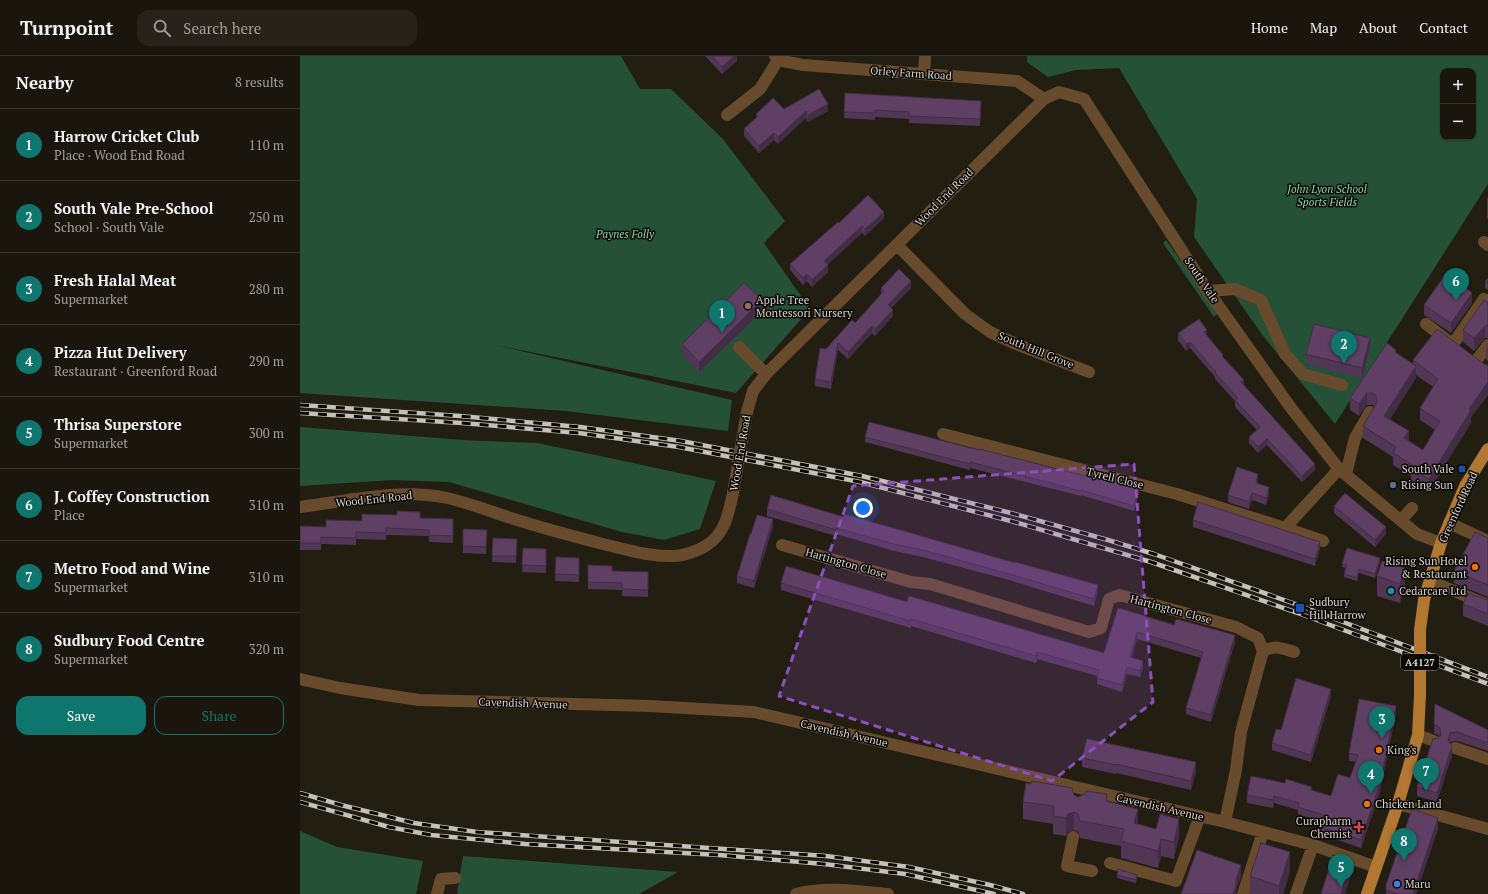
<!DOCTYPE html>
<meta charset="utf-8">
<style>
:root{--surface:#1a160d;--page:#27231b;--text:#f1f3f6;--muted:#9f9f9d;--line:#38352e;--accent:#0f766e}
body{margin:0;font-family:"PT Serif",serif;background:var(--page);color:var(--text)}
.controls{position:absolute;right:12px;top:12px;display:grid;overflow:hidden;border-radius:8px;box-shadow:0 1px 3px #0004}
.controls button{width:36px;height:36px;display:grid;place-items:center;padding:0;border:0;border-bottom:1px solid var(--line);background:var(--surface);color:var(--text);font:20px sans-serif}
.you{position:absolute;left:563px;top:452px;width:14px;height:14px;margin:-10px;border:3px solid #fff;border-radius:50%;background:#1a73e8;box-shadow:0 0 0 6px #1a73e833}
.badge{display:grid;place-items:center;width:26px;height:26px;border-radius:50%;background:var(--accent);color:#fff;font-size:13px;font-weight:700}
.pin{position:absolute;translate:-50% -33px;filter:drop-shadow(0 1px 2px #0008)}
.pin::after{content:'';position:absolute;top:21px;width:14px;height:12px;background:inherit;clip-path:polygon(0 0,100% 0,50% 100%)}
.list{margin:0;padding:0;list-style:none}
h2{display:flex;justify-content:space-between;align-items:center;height:52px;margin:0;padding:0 16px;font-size:17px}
h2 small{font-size:13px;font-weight:400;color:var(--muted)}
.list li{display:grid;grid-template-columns:26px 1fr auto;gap:12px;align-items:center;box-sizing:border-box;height:72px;padding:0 16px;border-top:1px solid var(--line)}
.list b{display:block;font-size:15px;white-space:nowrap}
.list p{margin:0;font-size:13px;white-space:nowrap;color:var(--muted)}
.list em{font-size:13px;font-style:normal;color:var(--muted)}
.actions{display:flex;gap:8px;padding:12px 16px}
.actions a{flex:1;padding:9px 0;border:1px solid var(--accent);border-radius:12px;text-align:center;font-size:14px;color:var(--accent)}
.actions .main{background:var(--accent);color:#fff}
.icon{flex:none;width:22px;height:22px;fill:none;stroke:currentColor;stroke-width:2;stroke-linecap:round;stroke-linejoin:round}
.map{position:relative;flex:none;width:1188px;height:838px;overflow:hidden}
header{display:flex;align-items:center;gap:24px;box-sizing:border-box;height:56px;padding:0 20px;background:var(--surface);border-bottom:1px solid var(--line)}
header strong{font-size:19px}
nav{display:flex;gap:22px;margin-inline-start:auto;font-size:14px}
.search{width:280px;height:36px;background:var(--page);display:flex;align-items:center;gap:10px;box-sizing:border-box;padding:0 14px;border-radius:12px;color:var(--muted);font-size:15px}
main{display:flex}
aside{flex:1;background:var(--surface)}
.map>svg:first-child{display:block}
.green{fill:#255137;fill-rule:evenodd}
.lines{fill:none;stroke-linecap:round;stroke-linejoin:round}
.minor{stroke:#684b2c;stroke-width:12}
.major{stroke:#b27730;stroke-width:12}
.rail-casing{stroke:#c4c1b9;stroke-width:4.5}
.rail{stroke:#0a0804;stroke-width:3;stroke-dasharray:9;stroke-linecap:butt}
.minor-bridge{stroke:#684b2c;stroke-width:12}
.major-bridge{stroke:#b27730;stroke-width:12}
.wall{fill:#523656;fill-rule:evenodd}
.shaded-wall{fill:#422c46}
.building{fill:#5f3f64;stroke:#422c46}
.marked{fill:#8e4ec2;fill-opacity:0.2;stroke:#8e4ec2;stroke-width:3;stroke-dasharray:8 5;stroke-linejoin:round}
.education-dot{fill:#8d6e63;stroke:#0a0804;stroke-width:1.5}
.transit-dot{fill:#1a4fb4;stroke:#0a0804;stroke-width:1.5}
.service-dot{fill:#5c6f8a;stroke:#0a0804;stroke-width:1.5}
.food-dot{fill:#e8710a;stroke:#0a0804;stroke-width:1.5}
.culture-dot{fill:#0f9aa8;stroke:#0a0804;stroke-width:1.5}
.health-dot{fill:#e0444e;stroke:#0a0804;stroke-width:1.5}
.shop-dot{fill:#3f7fe0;stroke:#0a0804;stroke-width:1.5}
.labels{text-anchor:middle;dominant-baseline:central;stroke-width:3;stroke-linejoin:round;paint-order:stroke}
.shield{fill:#0a0804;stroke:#9a9891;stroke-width:1}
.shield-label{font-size:10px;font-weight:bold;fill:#d8d5cd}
.street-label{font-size:11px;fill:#d8d5cd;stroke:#0a0804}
.park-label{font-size:11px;font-style:italic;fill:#8bd9a9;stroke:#0a0804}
.poi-label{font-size:11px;fill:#d8d5cd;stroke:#0a0804;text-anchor:start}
</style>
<header>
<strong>Turnpoint</strong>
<div class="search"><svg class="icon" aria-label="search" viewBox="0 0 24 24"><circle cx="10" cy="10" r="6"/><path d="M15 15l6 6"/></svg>Search here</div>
<nav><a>Home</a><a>Map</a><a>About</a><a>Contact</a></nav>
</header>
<main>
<aside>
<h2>Nearby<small>8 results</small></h2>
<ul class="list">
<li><span class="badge">1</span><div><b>Harrow Cricket Club</b><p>Place · Wood End Road</p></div><em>110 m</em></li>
<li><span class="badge">2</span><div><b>South Vale Pre-School</b><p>School · South Vale</p></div><em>250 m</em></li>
<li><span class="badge">3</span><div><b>Fresh Halal Meat</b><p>Supermarket</p></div><em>280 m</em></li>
<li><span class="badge">4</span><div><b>Pizza Hut Delivery</b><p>Restaurant · Greenford Road</p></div><em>290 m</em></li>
<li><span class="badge">5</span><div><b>Thrisa Superstore</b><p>Supermarket</p></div><em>300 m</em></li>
<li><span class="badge">6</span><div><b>J. Coffey Construction</b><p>Place</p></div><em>310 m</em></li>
<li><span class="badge">7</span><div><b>Metro Food and Wine</b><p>Supermarket</p></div><em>310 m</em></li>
<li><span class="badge">8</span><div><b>Sudbury Food Centre</b><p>Supermarket</p></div><em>320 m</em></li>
</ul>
<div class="actions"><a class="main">Save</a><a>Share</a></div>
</aside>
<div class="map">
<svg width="1188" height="838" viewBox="0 0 1188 838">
<rect width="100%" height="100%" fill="#221e11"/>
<path class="green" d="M0,0H321L340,33H371L423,83L485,165L464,187L510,253L436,337L195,289L432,344L428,375L266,355L0,337Z
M727,0H1188V128L1035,368L963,280L894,181L897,143L819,12L776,14L748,21L727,6ZM1143,15H1173V81H1143Z
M866,184L918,257L914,261L863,187Z
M0,371L163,384L237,387L305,401L416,425L400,473L364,484L322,476L149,426L93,424L0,430Z
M0,775L37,791L123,805L116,838H0Z
M163,800L378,816L339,838H157Z"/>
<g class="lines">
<path class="minor" d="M475,0L478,4L503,9L717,25L744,43
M624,18L625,0
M427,59L460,33L478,4
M1184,186L1188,189
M597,189L665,258L690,276L716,288L789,316
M908,235L935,233L961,244L985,298L1003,318L1042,329
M1126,268L1148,285
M1153,288L1184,243L1188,246
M439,291L466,318
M1176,305L1188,289
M447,356L453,335L466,318L744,43L759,36L784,43L908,235L991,352L1039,413L1117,478L1141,487
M643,378L877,438L985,472L1039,413
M1046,418L1055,382L1070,356
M0,451C48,445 99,432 147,442C170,447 192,456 214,463C245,473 276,481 307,489C328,494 351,501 373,500C383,500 398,495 407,489C425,478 429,456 433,437
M1101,464L1112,452
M1149,467L1188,485
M985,472L1023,485
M482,489L611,526L630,528L789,576L801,572L809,543L819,539L936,571L958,582L963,595L941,676L936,714L925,766
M1130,525L1188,549
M963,595C975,589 982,592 994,596
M0,623L40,632L119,644L350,650L454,656L925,766L1013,789L1076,811
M1118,679L1134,685
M1155,692L1188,703
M1098,748L1188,773
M773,781L767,810L792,815
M810,807L876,825L900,760
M137,838L141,823L155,822
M496,838C525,830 558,835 588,838
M943,838L963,776
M996,838L1013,789"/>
<path class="major" d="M1120,574L1124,544L1141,487L1165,430L1188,393
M1067,838L1098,748L1118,679L1120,639"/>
<g class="rail-casing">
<path id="rail" d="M0,349L160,360L280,371L381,385L562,420L711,457L808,484L854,498L1001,550L1188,621
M0,357L162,367L279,377L379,391L560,426L711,465L851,506L998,557L1188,628
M0,737L41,749L114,767L177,776L526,800L609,811L690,829L723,838
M0,746L89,771L131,779L225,788L419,799L524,808L605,818L694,838"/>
</g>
<use href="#rail" class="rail"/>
<path class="minor-bridge" d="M433,437L447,356"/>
<path class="major-bridge" d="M1120,639V574"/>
</g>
<path class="wall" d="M405,0H437V5L422,18Z
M545,37L681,51L680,70L609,67V63L575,61V64L544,62Z
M484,53L528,55L508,66L506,62L478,88L474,84L459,97L444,80V73L456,62V58Z
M1188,141V163L1187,162V143Z
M584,162L565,180L562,177L527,209L528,216L512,231L507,225L503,229L490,214V208L539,167Z
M1188,222V234L1185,232V225Z
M581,232H611L591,252L593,260L575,280L572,277L548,303L538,294L531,333L515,330V323L526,293L555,267L581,239Z
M1172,247L1151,277L1124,259V249Z
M1188,247V282H1185L1174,295L1163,286V274Z
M462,255L399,316L382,298V288Z
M878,277L907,279L944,330L1015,414L1002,426L967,389L958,397L949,387V381L957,374L935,351V345L915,323V321L890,292L886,295L878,284Z
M1188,289V305L1186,304V291Z
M1070,292L1062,322L1006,308V298Z
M1096,297L1113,308V304L1184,308L1188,309V339L1171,361V367L1129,435L1111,425V420L1093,409V401L1063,382V370L1075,351L1073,349H1067L1059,360L1050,354V342ZM1116,319L1133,331L1120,352V364L1135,374L1123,394L1109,385L1090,363L1116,322Z
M565,381L679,394L839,437L834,455L781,439V440L670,412V414L565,386Z
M958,425V427L969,438L966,449L952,444L949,453L928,446V439Z
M1034,450L1086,478L1075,491L1034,457Z
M467,453L544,461L798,536L794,550L709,524L623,501L594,495L536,478V480L467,460Z
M120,462L153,463V487L129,486V480L86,479V484L56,483V489L21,488V494H0V470L26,471L62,465Z
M893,464L1020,492L1015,510L893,471Z
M473,470L454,532L437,527V520L451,478Z
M163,473L187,474L186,498L163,497Z
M193,482L217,483L216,507L192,506Z
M1188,482V541L1154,527V515Z
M223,492L246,493V517L222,516Z
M256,501L279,502V526L255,525Z
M1080,506L1075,522L1059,517L1057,525L1044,521V518L1046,512L1042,511V508Z
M288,509L312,515L348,516V541L322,540V534L288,533Z
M1105,512V531L1100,547L1077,540V520Z
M481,527L607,546L804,597L818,552L935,586L911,666L886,658V652L901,602L837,583L832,601L843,612L840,621L827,618L822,636L797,628V620L737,603L736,607L611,570V572L481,534Z
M1188,544V570L1163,560V548Z
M1031,640L1011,706L972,694V687L981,674Z
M1135,648L1188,674V695L1157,685L1150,686V687L1152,699L1137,746L1117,740V731L1140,680L1134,677Z
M1096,658L1080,735L1061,792L1020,778V771L1021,766L998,758V754L974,747L973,752L947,747V739L1012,734L1031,740L1050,722L1056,706L1049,705V697Z
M782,702L896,715L891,734L816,717V718L782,711Z
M731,728L774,739L778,741L807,745L838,768L879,780L874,803L861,800L858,812L821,802V790L780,782L778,776L774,774L768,776L766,780L753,778V768L723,763V746Z
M1138,772L1116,838H1086V829Z
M990,816L983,838H950V820Z
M817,819L837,822L836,827L817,822Z"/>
<path class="shaded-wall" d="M434,0H437V5L422,18V11Z
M528,48V55L508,66V59Z
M506,55V62L478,88V81Z
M474,77V84L459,97V90Z
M584,156V162L565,180V173Z
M562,170V177L524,212V205Z
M528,209V216L512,231V224Z
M507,218V225L503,229V222Z
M611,225V232L588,256V249Z
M1172,237V247L1151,277V267Z
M462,244V255L399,316V306Z
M593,254V260L575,280V273Z
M572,270V277L548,303V296Z
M1185,270V282L1174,295V282Z
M907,274V280L904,276Z
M1070,282V292L1062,322V312Z
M890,286V292L886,295V288Z
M538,287V294L531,333V326Z
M1116,310V322L1084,372V360Z
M944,324V330L941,326Z
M1188,326V339L1171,361V367L1129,435V423L1169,353Z
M1067,337V349L1059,360V348Z
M1109,375V387L1104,382Z
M967,383V389L958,397V391Z
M1015,408V414L1002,426V420Z
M958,418V425L956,434V427Z
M969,431V438L966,449V442Z
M839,432V437L834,455V450Z
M952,437V444L949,453V446Z
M473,463V470L454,532V525Z
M1086,471V478L1075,491V484Z
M1020,486V492L1015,510V503Z
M1080,502V506L1075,522V518Z
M1105,512V531L1100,547V528Z
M1059,513V517L1057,525V522Z
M798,529V536L794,550V543Z
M837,576V583L830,608V601Z
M935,579V586L911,666V659Z
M737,596V603L736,607V600Z
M843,605V612L840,621V615Z
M827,611V618L822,636V629Z
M1031,633V640L1011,706V699Z
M1096,650V658L1080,735L1061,792V784Z
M1150,677V686L1148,693V684Z
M1152,690V699L1137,746V737Z
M896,706V715L891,734V725Z
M974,740V747L973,752V744Z
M838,753V770L834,767Z
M774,756V774L768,776L766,780V762L768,758Z
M1138,762V772L1116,838H1113Z
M879,763V780L874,803V786Z
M861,783V800L858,812V795Z
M990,796V816L983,838H979V830Z
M1052,805V816L1045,838H1041Z
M941,809V820L936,835V838H933L936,824Z"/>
<path class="building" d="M412,0H434L422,11Z
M519,33L528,48L508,59L506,55L478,81L474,77L459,90L444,73L458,60L456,58L473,42L484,53Z
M545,37L681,45L680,63L609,60V56L575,54V57L544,56Z
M568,139L584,156L565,173L562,170L524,205L528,209L512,224L507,218L503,222L490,208L538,166L539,167Z
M599,213L611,225L588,249L593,254L575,273L572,270L548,296L538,287L531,326L515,323L520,292L526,293L552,264L555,267L584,235L581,232Z
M1147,216L1172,237L1151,267L1124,249Z
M1188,222V227L1185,225Z
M444,227L462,244L399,306L382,288Z
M1184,244L1188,247V270H1185L1174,282L1163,274Z
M899,263L907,274L904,276L923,299L922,300L944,324L941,326L1015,408L1002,420L967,383L958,391L949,381L960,371L935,344L938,342L915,317L916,316L890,286L886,288L878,277Z
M1014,268L1070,282L1062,312L1006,298Z
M1137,273L1184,308L1188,309V326L1169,353L1171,354L1129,423L1111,413L1113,409L1093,397L1096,391L1063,370L1076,348L1077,343L1076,340L1073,337H1067L1059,348L1050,342L1087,287L1096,294L1095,296L1116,310L1084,360L1109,375L1104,382L1123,394L1140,365L1120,352L1138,323L1113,304Z
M569,366L679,394V393L801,424L802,421L839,432L834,450L781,434V435L670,406V408L565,381Z
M937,411L958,418L956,427L969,431L966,442L952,437L949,446L928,439Z
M1045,437L1086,471L1075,484L1034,450Z
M471,439L544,461V458L715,507V506L798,529L794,543L709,518L623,494L594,488L536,472V474L467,453Z
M898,446L1020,486L1015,503L893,464Z
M97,455L120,456V462L153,463V480L129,479V474L86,472V477L56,476V482L21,481V487H0V470L26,471V464L62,465V458L97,459Z
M457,459L473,463L454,525L437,520L450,478H451Z
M163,473L187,474L186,491L163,490Z
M1175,476L1188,482V529L1154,515Z
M193,482L217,483L216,500H192Z
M223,492L246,493V510L222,509Z
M1047,492L1080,502L1075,518L1059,513L1057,522L1044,518L1047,509L1042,508Z
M256,501L279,502V519L255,518Z
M1082,505L1105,512L1100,528L1077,520Z
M288,509L312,510V515L348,516V534L322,533V527L288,526Z
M486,510L607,546L609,540L804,597L818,552L874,569L876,563L935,579L911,659L886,652L903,596L837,576L830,601L843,605L840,615L827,611L822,629L797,622L799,614L737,596L736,600L611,563V565L481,527Z
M1168,537L1188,544V558L1163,548Z
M996,622L1031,633L1011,699L972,687L976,673L981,674Z
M1059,643L1096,650L1080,728L1061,784L1020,771L1024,759L998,751L999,747L974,740L973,744L947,739L951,720L985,727L986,723L1012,731L1011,734L1031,740L1038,718L1050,722L1058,699L1049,697Z
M1135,648L1188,674V687L1157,676L1150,677L1148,684L1152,690L1137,737L1117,731L1133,683L1138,682L1141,679L1140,672L1134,668Z
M787,683L896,706L891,725L816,708V709L782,702Z
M732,725L772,732L774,739L778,741L785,738L786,735L807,738L806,745L838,753L834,767L856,773L860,758L879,763L874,786L861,783L858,795L821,785L824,773L780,765L778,758L774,756L768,758L766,762L753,760L754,750L723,746L726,727L731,728Z
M1112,753L1138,762L1113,838H1098L1086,834V829Z
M961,787L990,796L979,830L950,820Z
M897,794L941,809L936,824V829L933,838H881Z
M1033,799L1052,805L1041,838H1021Z
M818,813L837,819L836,824L817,819Z"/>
<path class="marked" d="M834,408L853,646L752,725L479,640L553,430Z"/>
<circle class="education-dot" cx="448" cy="250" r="4"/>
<g class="transit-dot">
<rect x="1158" y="409" width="8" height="8" rx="2"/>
<rect x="995" y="547" width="10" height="10" rx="2"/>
</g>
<circle class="service-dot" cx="1093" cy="429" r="4"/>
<g class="food-dot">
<circle cx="1175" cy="511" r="4"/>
<circle cx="1079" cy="694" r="4"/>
<circle cx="1067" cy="748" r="4"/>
</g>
<circle class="culture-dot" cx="1091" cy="535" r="4"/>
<path class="health-dot" d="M1057 765h4v4h4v4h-4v4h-4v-4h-4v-4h4z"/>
<circle class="shop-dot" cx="1097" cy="828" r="4"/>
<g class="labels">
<rect class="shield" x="1101" y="598" width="38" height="16" rx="3"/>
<g class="shield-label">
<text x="1120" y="606">A4127</text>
</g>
<g class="street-label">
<text transform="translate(611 17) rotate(4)">Orley Farm Road</text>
<text transform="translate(644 141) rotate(-45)">Wood End Road</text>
<text transform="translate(902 224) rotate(56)">South Vale</text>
<text transform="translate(736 294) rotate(22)">South Hill Grove</text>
<text transform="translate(440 397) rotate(-80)">Wood End Road</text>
<text transform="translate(815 422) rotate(14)">Tyrell Close</text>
<text transform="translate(74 443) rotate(-6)">Wood End Road</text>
<text transform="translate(1158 451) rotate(-65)">Greenford Road</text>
<text transform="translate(546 507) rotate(16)">Hartington Close</text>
<text transform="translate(871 553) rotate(15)">Hartington Close</text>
<text transform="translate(223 647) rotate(2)">Cavendish Avenue</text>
<text transform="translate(544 677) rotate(13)">Cavendish Avenue</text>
<text transform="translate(860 751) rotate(13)">Cavendish Avenue</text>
</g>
<g class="park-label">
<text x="1027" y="133">John Lyon School<tspan x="1027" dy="13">Sports Fields</tspan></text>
<text x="325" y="178">Paynes Folly</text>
</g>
<g class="poi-label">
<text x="456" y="244">Apple Tree<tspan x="456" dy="13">Montessori Nursery</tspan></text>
<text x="1154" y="413" text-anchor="end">South Vale</text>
<text x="1101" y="429">Rising Sun</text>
<text x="1167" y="505" text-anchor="end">Rising Sun Hotel<tspan x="1167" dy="13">&amp; Restaurant</tspan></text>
<text x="1099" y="535">Cedarcare Ltd</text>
<text x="1009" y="546">Sudbury<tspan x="1009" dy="13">Hill Harrow</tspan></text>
<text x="1087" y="694">King's</text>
<text x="1075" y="748">Chicken Land</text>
<text x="1051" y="765" text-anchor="end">Curapharm<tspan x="1051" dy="13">Chemist</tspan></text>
<text x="1105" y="828">Maru</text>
</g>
</g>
</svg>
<div class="controls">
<button>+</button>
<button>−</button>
</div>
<div class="you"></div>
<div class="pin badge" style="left:422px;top:277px">1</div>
<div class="pin badge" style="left:1044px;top:308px">2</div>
<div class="pin badge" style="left:1082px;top:683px">3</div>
<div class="pin badge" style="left:1071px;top:738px">4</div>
<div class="pin badge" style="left:1041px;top:831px">5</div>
<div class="pin badge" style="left:1156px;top:245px">6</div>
<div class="pin badge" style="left:1126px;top:735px">7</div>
<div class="pin badge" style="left:1104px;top:805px">8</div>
</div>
</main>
